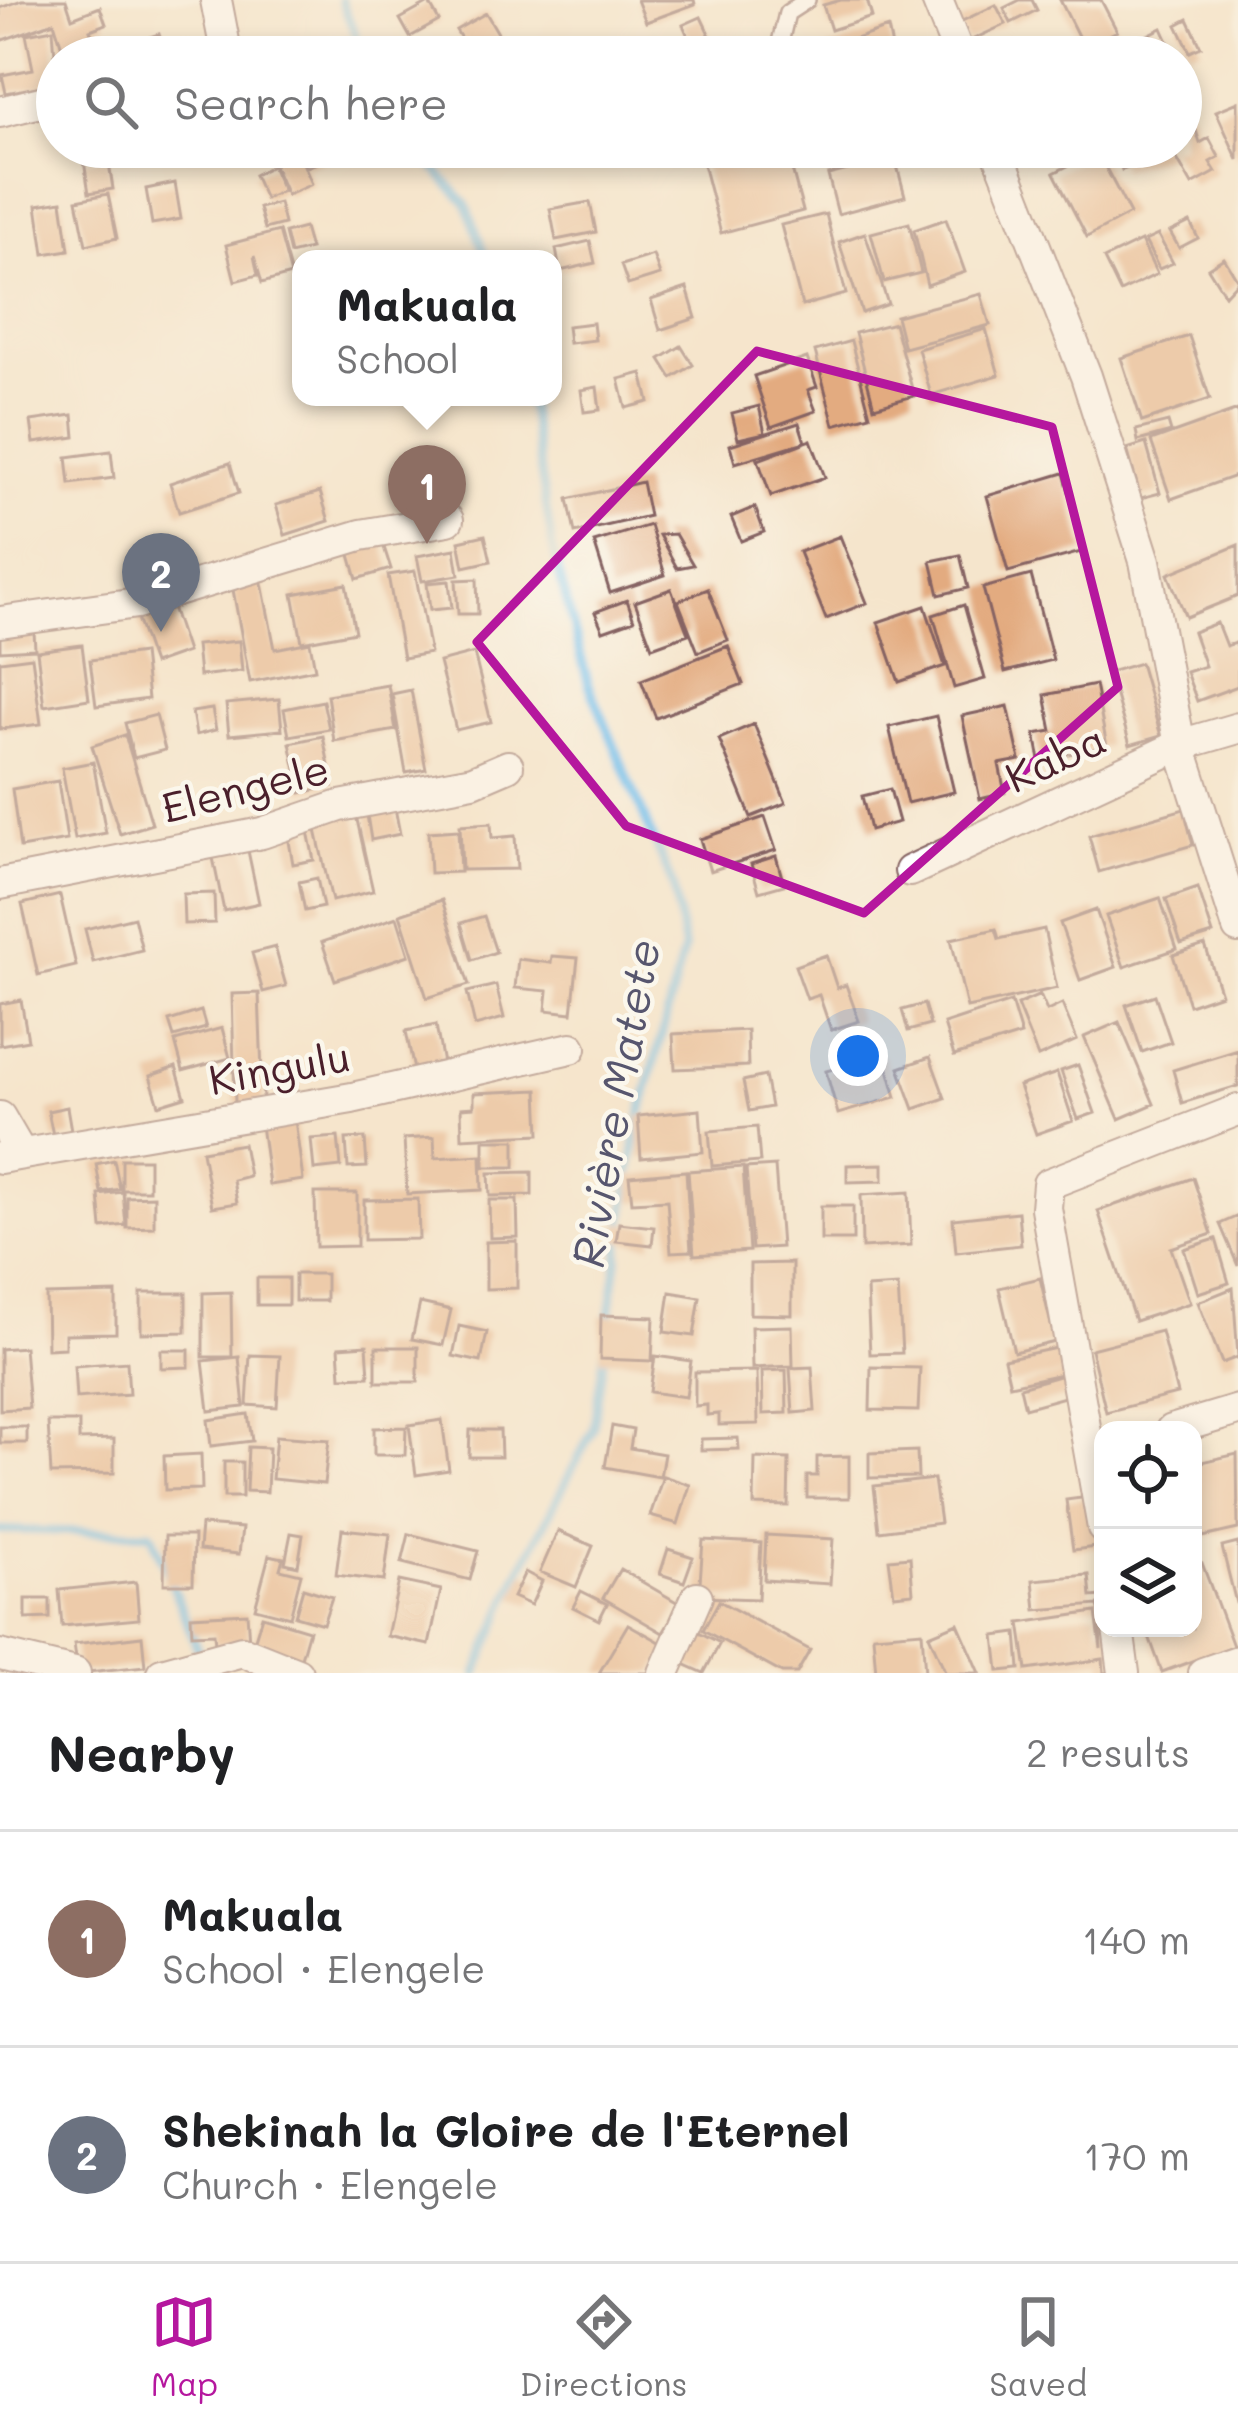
<!DOCTYPE html>
<meta charset="utf-8">
<style>
:root{--surface:#fff;--page:#f2f2f2;--text:#202124;--muted:#757577;--line:#e0e0e0;--accent:#b5179e}
body{margin:0;font-family:Mali,sans-serif;background:var(--page);color:var(--text)}
.controls{position:absolute;right:36px;bottom:36px;display:grid;overflow:hidden;border-radius:24px;box-shadow:0 6px 18px #0003}
.controls button{width:108px;height:108px;display:grid;place-items:center;padding:0;border:0;border-bottom:3px solid var(--line);background:var(--surface);color:var(--text);font:60px sans-serif}
.you{position:absolute;left:858px;top:1056px;width:42px;height:42px;margin:-30px;border:9px solid #fff;border-radius:50%;background:#1a73e8;box-shadow:0 0 0 18px #1a73e833}
.badge{display:grid;place-items:center;width:78px;height:78px;border-radius:50%;background:var(--accent);color:#fff;font-size:39px;font-weight:700}
.pin{position:absolute;translate:-50% -99px;filter:drop-shadow(0 3px 6px #0008)}
.pin::after{content:'';position:absolute;top:63px;width:42px;height:36px;background:inherit;clip-path:polygon(0 0,100% 0,50% 100%)}
.popup{position:absolute;left:292px;top:250px;width:270px;height:156px;box-sizing:border-box;display:grid;place-content:center;border-radius:24px;background:var(--surface);filter:drop-shadow(0 3px 9px #0005);font-size:39px;white-space:nowrap;color:var(--muted)}
.popup b{font-size:45px;color:var(--text)}
.popup::after{content:'';position:absolute;left:50%;top:100%;margin-left:-24px;border:24px solid transparent;border-top-color:var(--surface)}
.list{margin:0;padding:0;list-style:none}
h2{display:flex;justify-content:space-between;align-items:center;height:156px;margin:0;padding:0 48px;font-size:51px}
h2 small{font-size:39px;font-weight:400;color:var(--muted)}
.list li{display:grid;grid-template-columns:78px 1fr auto;gap:36px;align-items:center;box-sizing:border-box;height:216px;padding:0 48px;border-top:3px solid var(--line)}
.list b{display:block;font-size:45px;white-space:nowrap}
.list p{margin:0;font-size:39px;white-space:nowrap;color:var(--muted)}
.list em{font-size:39px;font-style:normal;color:var(--muted)}
.icon{flex:none;width:66px;height:66px;fill:none;stroke:currentColor;stroke-width:2;stroke-linecap:round;stroke-linejoin:round}
.map{position:relative;flex:none;width:1238px;height:1673px;overflow:hidden}
.search{position:absolute;background:var(--surface);box-shadow:0 6px 18px #0003;left:36px;right:36px;top:36px;height:132px;display:flex;align-items:center;gap:30px;box-sizing:border-box;padding:0 42px;border-radius:66px;color:var(--muted);font-size:45px}
.sheet{height:588px;background:var(--surface)}
nav{display:flex;justify-content:space-around;align-items:center;box-sizing:border-box;height:168px;border-top:3px solid var(--line);background:var(--surface);font-size:33px;color:var(--muted)}
nav a{display:grid;justify-items:center;gap:6px}
nav .on{color:var(--accent)}
.map>svg:first-child{display:block}
.lines{fill:none;stroke-linecap:round;stroke-linejoin:round}
.stream{stroke:#6fbce9;stroke-width:9}
.building{fill:#e3ab80}
.service-casing{stroke:#866463;stroke-width:20}
.minor-casing{stroke:#866463;stroke-width:34}
.service{stroke:#fff;stroke-width:15}
.minor{stroke:#fff;stroke-width:30}
.marked{fill:none;stroke:#b5179e;stroke-width:9;stroke-linejoin:round}
.labels{text-anchor:middle;dominant-baseline:central;stroke-width:9;stroke-linejoin:round;paint-order:stroke}
.street-label{font-size:42px;fill:#4a1f2b;stroke:#fbf7ec}
.water-label{font-size:45px;font-style:italic;fill:#57566e;stroke:#fbf7ec}
</style>
<div class="map">
<svg width="1238" height="1673" viewBox="0 0 1238 1673">
<rect width="100%" height="100%" fill="#fbf7ec"/>
<filter id="ink" filterUnits="userSpaceOnUse"><feTurbulence type="fractalNoise" baseFrequency=".00833" numOctaves="2"/><feDisplacementMap in="SourceGraphic" scale="24" xChannelSelector="R" yChannelSelector="G"/><feConvolveMatrix kernelMatrix="1 2 1 2 8 2 1 2 1" color-interpolation-filters="sRGB"/></filter>
<filter id="wash" filterUnits="userSpaceOnUse"><feTurbulence type="fractalNoise" baseFrequency=".004" numOctaves="4" result="noise"/><feDisplacementMap in="SourceGraphic" scale="48" xChannelSelector="R" yChannelSelector="G"/><feGaussianBlur stdDeviation="2.7" result="paint"/><feColorMatrix in="noise" values="0 0 0 0 0 0 0 0 0 0 0 0 0 0 0 0 0 1.4 0 .05"/><feComposite in="paint" operator="in"/></filter>
<g filter="url(#wash)">
<rect width="100%" height="100%" fill="#f5e5cc"/>
<g class="lines">
<path class="stream" d="M341,0L365,57
M415,147L467,204L486,259
M528,397L554,555L588,682L673,886L684,948L637,1130L608,1325
M0,1530L151,1533L200,1655
M477,1673L518,1575L593,1429L605,1348"/>
</g>
<g id="blocks">
<path class="building" d="M22,0H66L72,18L100,7L106,24L90,30L100,57H65L54,22L0,41V8Z
M637,0H694L695,4L646,22Z
M841,0H867L872,17L831,30L823,5Z
M1020,0H1032L1037,10L1011,23L1004,8Z
M1060,0H1101L1117,31L1084,48Z
M429,3L439,21L410,37L400,19Z
M996,5L1006,24L967,42L958,23Z
M486,13L512,57H472L456,30Z
M701,17L712,40L694,49L683,25Z
M1188,19L1201,47L1190,52L1177,25Z
M888,28L894,57H806L805,56Z
M1162,28L1175,57H1135L1129,44Z
M53,29L57,83L6,93L2,75L33,69L26,34Z
M159,34L167,57H120L117,48Z
M1238,102V160L1216,111Z
M1189,109L1200,143L1209,138L1219,157L1210,162L1216,172L1192,185L1170,147H1181V114Z
M266,147H296L312,184L287,195Z
M300,147H323L327,159L307,167Z
M769,147H786L803,211L721,233L703,164Z
M1115,147H1165L1168,155L1122,170Z
M1097,151L1130,214L1087,237L1054,173Z
M108,157L113,189L89,193L84,161Z
M895,158L905,196L838,214L828,175Z
M272,166L283,191L265,199L254,175Z
M175,183L181,219L152,224L146,189Z
M108,194L117,238L86,245L77,200Z
M62,201L69,250L44,254L37,205Z
M590,202L596,232L556,240L550,209Z
M279,203L284,224L265,229L259,208Z
M826,214L846,294L802,306L781,225Z
M946,219L965,272L927,285L914,230Z
M1190,222L1198,238L1179,248L1170,232Z
M909,223L921,273L884,282L871,233Z
M304,228L310,249L290,254L285,233Z
M279,231L291,275L262,283L254,256L258,275L235,281L226,245Z
M865,233L888,304L862,313L839,242Z
M1158,235L1173,263L1159,269L1145,241Z
M590,241L595,263L560,271L556,249Z
M1141,241L1157,274L1120,292L1104,259Z
M653,255L660,275L628,285L621,265Z
M1224,258L1238,281L1225,295L1208,268Z
M687,288L696,318L660,330L651,300Z
M981,294L990,325L904,348L896,316Z
M593,323L595,340L569,343L567,326Z
M894,323L914,396L874,407L855,333Z
M986,329L999,375L931,395L918,349Z
M1189,336L1210,399L1142,422L1121,358Z
M851,341L870,415L834,425L815,351Z
M681,346L693,365L672,378L660,359Z
M807,358L817,387L808,390L816,411L771,427L754,376Z
M642,373L649,402L626,408L619,379Z
M597,387L600,410L584,412L581,390Z
M759,406L765,433L738,439L732,413Z
M1238,410V475L1171,499L1151,441Z
M73,415L75,437L34,443L31,421Z
M1168,422L1171,432L1138,441L1136,430Z
M799,423L805,442L735,463L730,445Z
M811,440L825,477L771,496L758,460Z
M1146,443L1160,493L1141,498L1127,449Z
M111,451L114,478L70,484L67,457Z
M230,463L239,493L179,512L170,483Z
M1064,473L1085,551L1008,572L987,496Z
M642,482L649,516L575,533L568,499Z
M320,492L329,521L285,535L276,505Z
M755,507L764,532L741,541L731,517Z
M650,525L665,575L610,593L594,542Z
M675,534L693,565L677,568L659,535Z
M485,535L491,561L464,567L459,541Z
M840,536L867,603L826,619L799,552Z
M381,538L391,569L357,579L348,548Z
M1238,545V596L1186,617L1168,574Z
M455,549L459,575L422,581L417,556Z
M960,555L968,588L939,595L931,561Z
M415,571L430,653L403,658L388,575Z
M260,573L275,649L310,642L315,669L250,682L231,579Z
M1031,575L1053,660L1005,672L983,588Z
M477,579L478,614H458L456,580Z
M449,581L452,608L430,610L427,583Z
M346,584L355,632L302,642L293,594Z
M671,589L688,634L652,647L635,602Z
M708,589L728,640L698,652L678,601Z
M627,600L634,620L603,631L595,612Z
M170,601L187,652L153,664L135,613Z
M964,605L985,679L954,688L933,615Z
M925,606L945,666L899,682L878,622Z
M1217,623L1226,646L1235,643L1238,650V686L1197,701L1186,672L1205,666L1193,632Z
M34,632L35,649L0,651V634Z
M239,641L242,671L199,676L196,645Z
M82,645L89,699L44,706L37,651Z
M728,646L743,684L656,718L641,680Z
M143,653L148,699L96,706L90,660Z
M474,653L491,722L456,730L439,662Z
M32,657L41,724L0,729V661Z
M1140,663L1161,736L1130,745L1109,672Z
M388,685L396,730L334,741L327,695Z
M1095,685L1107,746L1040,760L1035,734L1052,731L1045,695Z
M411,690L426,769L406,773L392,694Z
M279,699L282,730L229,735L226,704Z
M323,701L329,729L289,736L284,709Z
M1008,706L1020,760L999,764L1005,793L980,799L962,716Z
M212,709L216,730L196,735L192,712Z
M156,715L165,750L134,758L125,723Z
M936,716L954,792L907,803L889,727Z
M754,724L786,803L751,817L719,739Z
M125,735L152,824L120,834L92,746Z
M323,736L333,786L301,793L290,743Z
M93,762L106,833L75,839L62,768Z
M58,781L67,840L20,848L12,789Z
M890,789L899,822L870,830L862,796Z
M394,803L400,834L371,840L366,809Z
M1184,809L1193,845L1099,872L1089,836Z
M355,811L373,891L332,901L314,821Z
M765,817L776,850L710,871L700,839Z
M491,823L492,838L515,836L517,869L462,870L460,825Z
M307,826L314,860L293,864L287,830Z
M458,830L460,872L430,873L428,832Z
M247,846L259,903L224,911L212,853Z
M776,856L784,885L759,892L751,864Z
M317,878L323,907L305,911L299,882Z
M1198,888L1213,934L1181,944L1166,899Z
M214,893L215,923L184,924L183,894Z
M60,895L76,966L38,975L22,904Z
M1160,898L1177,949L1124,967L1106,916Z
M442,900L469,985L427,998L400,914Z
M1096,910L1116,967L1080,980L1060,923Z
M484,916L496,952L472,960L461,923Z
M134,917L142,950L93,962L85,929Z
M397,917L409,955L335,980L322,942Z
M996,929L999,939L1044,929L1057,988L967,1008L951,939Z
M1205,945L1221,994L1189,1005L1173,955Z
M275,947L286,986L263,992L252,953Z
M826,955L837,988L846,985L859,1021L831,1030L819,995L807,999L795,966Z
M552,956L578,958L572,1013L546,1010L548,991L515,988L518,959L551,963Z
M496,985L504,1018L475,1026L467,992Z
M259,993L263,1102L235,1103L232,994Z
M1040,995L1047,1011L1062,1004L1077,1040L1038,1057L1017,1005Z
M1155,995L1171,1042L1142,1052L1126,1005Z
M21,1000L28,1040L0,1045V1004Z
M1011,1002L1021,1035L954,1056L944,1024Z
M924,1004L930,1025L908,1031L902,1010Z
M201,1011L206,1028L174,1037L169,1021Z
M1119,1022L1154,1104L1119,1119L1084,1037Z
M436,1025L443,1064L414,1070L406,1031Z
M222,1028L230,1058L183,1071L175,1041Z
M747,1030L748,1066L675,1069L673,1034Z
M1238,1050V1086L1182,1103L1173,1070Z
M884,1055L896,1097L838,1114L826,1071Z
M930,1057L945,1098L914,1109L899,1068Z
M1078,1065L1095,1113L1078,1119L1061,1071Z
M176,1067L185,1097L159,1105L150,1076Z
M1057,1073L1073,1121L1036,1134L1019,1086Z
M765,1076L771,1107L749,1111L743,1081Z
M538,1090L540,1134L462,1138L461,1108L474,1107V1093Z
M67,1107L72,1136L54,1140L48,1111Z
M700,1110L703,1152L641,1158L638,1116Z
M295,1120L303,1180L269,1185L261,1125Z
M757,1127L760,1162L712,1166L709,1131Z
M338,1137L341,1167L314,1170L311,1139Z
M434,1137L435,1158L481,1155L482,1190L407,1194L404,1139Z
M365,1138L367,1167L348,1168L346,1139Z
M484,1140H515V1167H484Z
M243,1144L249,1176L233,1180L237,1203L212,1207L202,1151Z
M122,1159H149V1190H122Z
M114,1160L120,1189L101,1192L96,1164Z
M883,1164V1181L847,1182V1165Z
M775,1166L781,1247L752,1249L746,1168Z
M743,1167L749,1251L694,1255L688,1171Z
M686,1171L691,1251L671,1252L667,1200L632,1202L629,1176Z
M532,1172V1195L490,1196L489,1173Z
M1193,1178L1212,1234L1171,1248L1190,1303L1135,1321L1098,1211Z
M123,1192L126,1225L102,1228L99,1195Z
M909,1192L911,1245L862,1248L861,1195Z
M315,1193H357V1246L316,1247Z
M154,1196V1227L127,1228V1197Z
M418,1199L419,1239L364,1240V1200Z
M489,1200H517L518,1237L490,1238Z
M821,1206H853V1240H821Z
M1018,1212L1021,1245L956,1252L953,1219Z
M1238,1216V1266L1220,1224Z
M619,1223L654,1227L652,1245L616,1241Z
M1216,1239L1229,1283L1198,1293L1184,1249Z
M517,1241V1288L486,1289V1242Z
M792,1263V1315L750,1314V1264Z
M295,1274H326V1301H295Z
M257,1278H288V1305H257Z
M1040,1278L1055,1342L1014,1352L999,1288Z
M898,1286L902,1353L870,1354L867,1288Z
M1233,1288L1238,1357L1222,1363L1198,1302Z
M231,1292L232,1357H203V1293Z
M670,1292L700,1297L694,1336L664,1332Z
M116,1293V1333L65,1334V1348L47,1349L46,1295Z
M141,1293H186V1332L141,1333Z
M420,1303L451,1310L443,1345L412,1339Z
M601,1315L654,1317L652,1361L600,1359Z
M459,1326L487,1332L481,1362L453,1356Z
M792,1326L793,1366L752,1368L751,1327Z
M1161,1331L1177,1394L1106,1412L1091,1349Z
M367,1345L369,1376L341,1377L339,1347Z
M24,1347L29,1408L0,1410V1349Z
M376,1347H418V1382H376Z
M1061,1347L1066,1373L1010,1385L1004,1359Z
M161,1350H189V1367L161,1368Z
M250,1355L280,1356L277,1407L247,1405Z
M655,1356L691,1361L686,1397L650,1392Z
M239,1357L244,1407L209,1411L203,1361Z
M127,1362L129,1394L76,1398L74,1366Z
M812,1367L815,1411L793,1413L790,1368Z
M871,1367L920,1368L918,1411L870,1410Z
M786,1370L787,1413L763,1414L762,1371Z
M757,1371L758,1424L719,1425V1414L707,1415V1405L695,1406V1372Z
M1066,1374L1072,1395L1025,1408L1020,1387Z
M248,1414L252,1441L211,1446L208,1420Z
M442,1420L449,1470L416,1475L409,1425Z
M48,1422H79V1440L114,1439V1473L51,1474Z
M612,1426L633,1430L630,1448L664,1454L660,1477L605,1467Z
M0,1427H27V1443H0Z
M406,1427L405,1455H374V1428Z
M470,1430H500L501,1457H469Z
M276,1436L329,1440L324,1484L272,1479Z
M738,1438L739,1449L701,1450V1439Z
M248,1447L269,1448L267,1492L246,1491Z
M917,1451L918,1477L869,1478V1453Z
M201,1454L202,1489L165,1490L164,1456Z
M1237,1454L1238,1529L1203,1537L1193,1464Z
M849,1456V1498H807V1476H817V1457Z
M755,1458L789,1459L788,1506L754,1505Z
M224,1462H242V1497H224Z
M663,1476L690,1485L678,1524L650,1516Z
M934,1479L940,1523L879,1531L874,1486Z
M1096,1496L1103,1546L1073,1550L1066,1500Z
M201,1525L242,1528L239,1554L199,1550Z
M342,1529L390,1534L384,1581L336,1575Z
M558,1531L593,1546L576,1587L540,1572Z
M291,1533L303,1535L298,1566L285,1563Z
M409,1534L478,1551L470,1580L402,1563Z
M766,1535L833,1539L830,1584L764,1580Z
M165,1536H194L193,1584H164Z
M703,1540L761,1543L758,1599L699,1597Z
M1238,1543V1603H1236L1222,1547Z
M668,1549L693,1557L684,1582L660,1574Z
M269,1555L283,1558L280,1569L301,1574L290,1617L255,1608Z
M910,1557L913,1593L894,1595L889,1559Z
M1202,1563L1233,1646L1162,1672L1146,1628H1193V1566Z
M620,1569L680,1604L663,1633L603,1598Z
M525,1572L542,1581L531,1605L513,1597Z
M1089,1575L1091,1597L1103,1596V1623L1098,1605L1036,1610L1033,1580Z
M399,1581L441,1590L429,1645L387,1636Z
M136,1582L139,1619L62,1626L59,1590Z
M303,1588L332,1597L323,1624L295,1616Z
M581,1591L607,1604L599,1620L573,1607Z
M26,1599H50V1618L26,1619Z
M719,1601L810,1650L797,1673H782L703,1630Z
M1096,1612L1101,1649L1100,1628H1112L1116,1673H1104L1103,1659L1027,1670L1020,1623Z
M247,1613L249,1642L215,1644L214,1633L192,1634L191,1616Z
M262,1616L309,1630L297,1672L249,1658Z
M958,1623L980,1673H946L929,1635Z
M628,1624L669,1647L654,1673H599Z
M691,1628L720,1643L704,1673L675,1660Z
M922,1631L925,1673H876L873,1635Z
M1017,1633L1020,1669L999,1671L995,1636Z
M142,1636L145,1666L78,1673L74,1644Z"/>
</g>
</g>
<g filter="url(#ink)">
<use href="#blocks" fill-opacity="0" stroke="#866463" stroke-width="3"/>
<g class="lines">
<g class="service-casing">
<path id="service" d="M770,57L778,51L787,13L807,0"/>
</g>
<g class="minor-casing">
<path id="minor" d="M216,0L227,57
M937,0L960,57
M0,112L57,98
M996,147L1086,376L1145,561L1180,745L1238,928
M0,622L137,603L361,535L448,520
M910,871L1180,745L1238,728
M0,884L262,833L340,806L473,781L508,766
M0,1117L21,1153
M0,1158L352,1098L571,1048
M1171,1430L1238,1410
M1103,1528L1046,1208L1048,1184L1238,1110
M1118,1628L1124,1673
M0,1655L75,1673
M162,1673L242,1651L297,1673
M664,1673L697,1597
M1203,1673L1238,1661"/>
</g>
<use href="#service" class="service"/>
<use href="#minor" class="minor"/>
</g>
</g>
<path d="M0 0H1238V1673H0ZM757,351L1052,427L1118,687L864,913L626,826L477,642Z" fill="#f5e5cc" fill-opacity=".55" fill-rule="evenodd"/>
<path class="marked" d="M757,351L1052,427L1118,687L864,913L626,826L477,642Z"/>
<g class="labels">
<g class="street-label">
<text transform="translate(1055 757) rotate(-25)">Kaba</text>
<text transform="translate(245 787) rotate(-14)">Elengele</text>
<text transform="translate(279 1067) rotate(-10)">Kingulu</text>
</g>
<g class="water-label">
<text transform="translate(614 1103) rotate(-80)">Rivière Matete</text>
</g>
</g>
</svg>
<div class="controls">
<button><svg class="icon" aria-label="locate" viewBox="0 0 24 24"><circle cx="12" cy="12" r="6"/><path d="M12 2v4M12 18v4M2 12h4M18 12h4"/></svg></button>
<button><svg class="icon" aria-label="layers" viewBox="0 0 24 24"><path d="M12 4l9 5-9 5-9-5zM3 14l9 5 9-5"/></svg></button>
</div>
<div class="you"></div>
<div class="pin badge" style="left:427px;top:544px;background:#8d6e63">1</div>
<div class="popup"><b>Makuala</b>School</div>
<div class="pin badge" style="left:161px;top:632px;background:#6b7280">2</div>
<div class="search"><svg class="icon" aria-label="search" viewBox="0 0 24 24"><circle cx="10" cy="10" r="6"/><path d="M15 15l6 6"/></svg>Search here</div>
</div>
<section class="sheet">
<h2>Nearby<small>2 results</small></h2>
<ul class="list">
<li><span class="badge" style="background:#8d6e63">1</span><div><b>Makuala</b><p>School · Elengele</p></div><em>140 m</em></li>
<li><span class="badge" style="background:#6b7280">2</span><div><b>Shekinah la Gloire de l'Eternel</b><p>Church · Elengele</p></div><em>170 m</em></li>
</ul>
</section>
<nav>
<a class="on"><svg class="icon" aria-label="map" viewBox="0 0 24 24"><path d="M3 6l6-2 6 2 6-2v14l-6 2-6-2-6 2zM9 4v14M15 6v14"/></svg>Map</a>
<a><svg class="icon" aria-label="directions" viewBox="0 0 24 24"><path d="M12 3l9 9-9 9-9-9zM9 14v-3h6M13 9l2 2-2 2"/></svg>Directions</a>
<a><svg class="icon" aria-label="saved" viewBox="0 0 24 24"><path d="M7 4h10v16l-5-4-5 4z"/></svg>Saved</a>
</nav>
